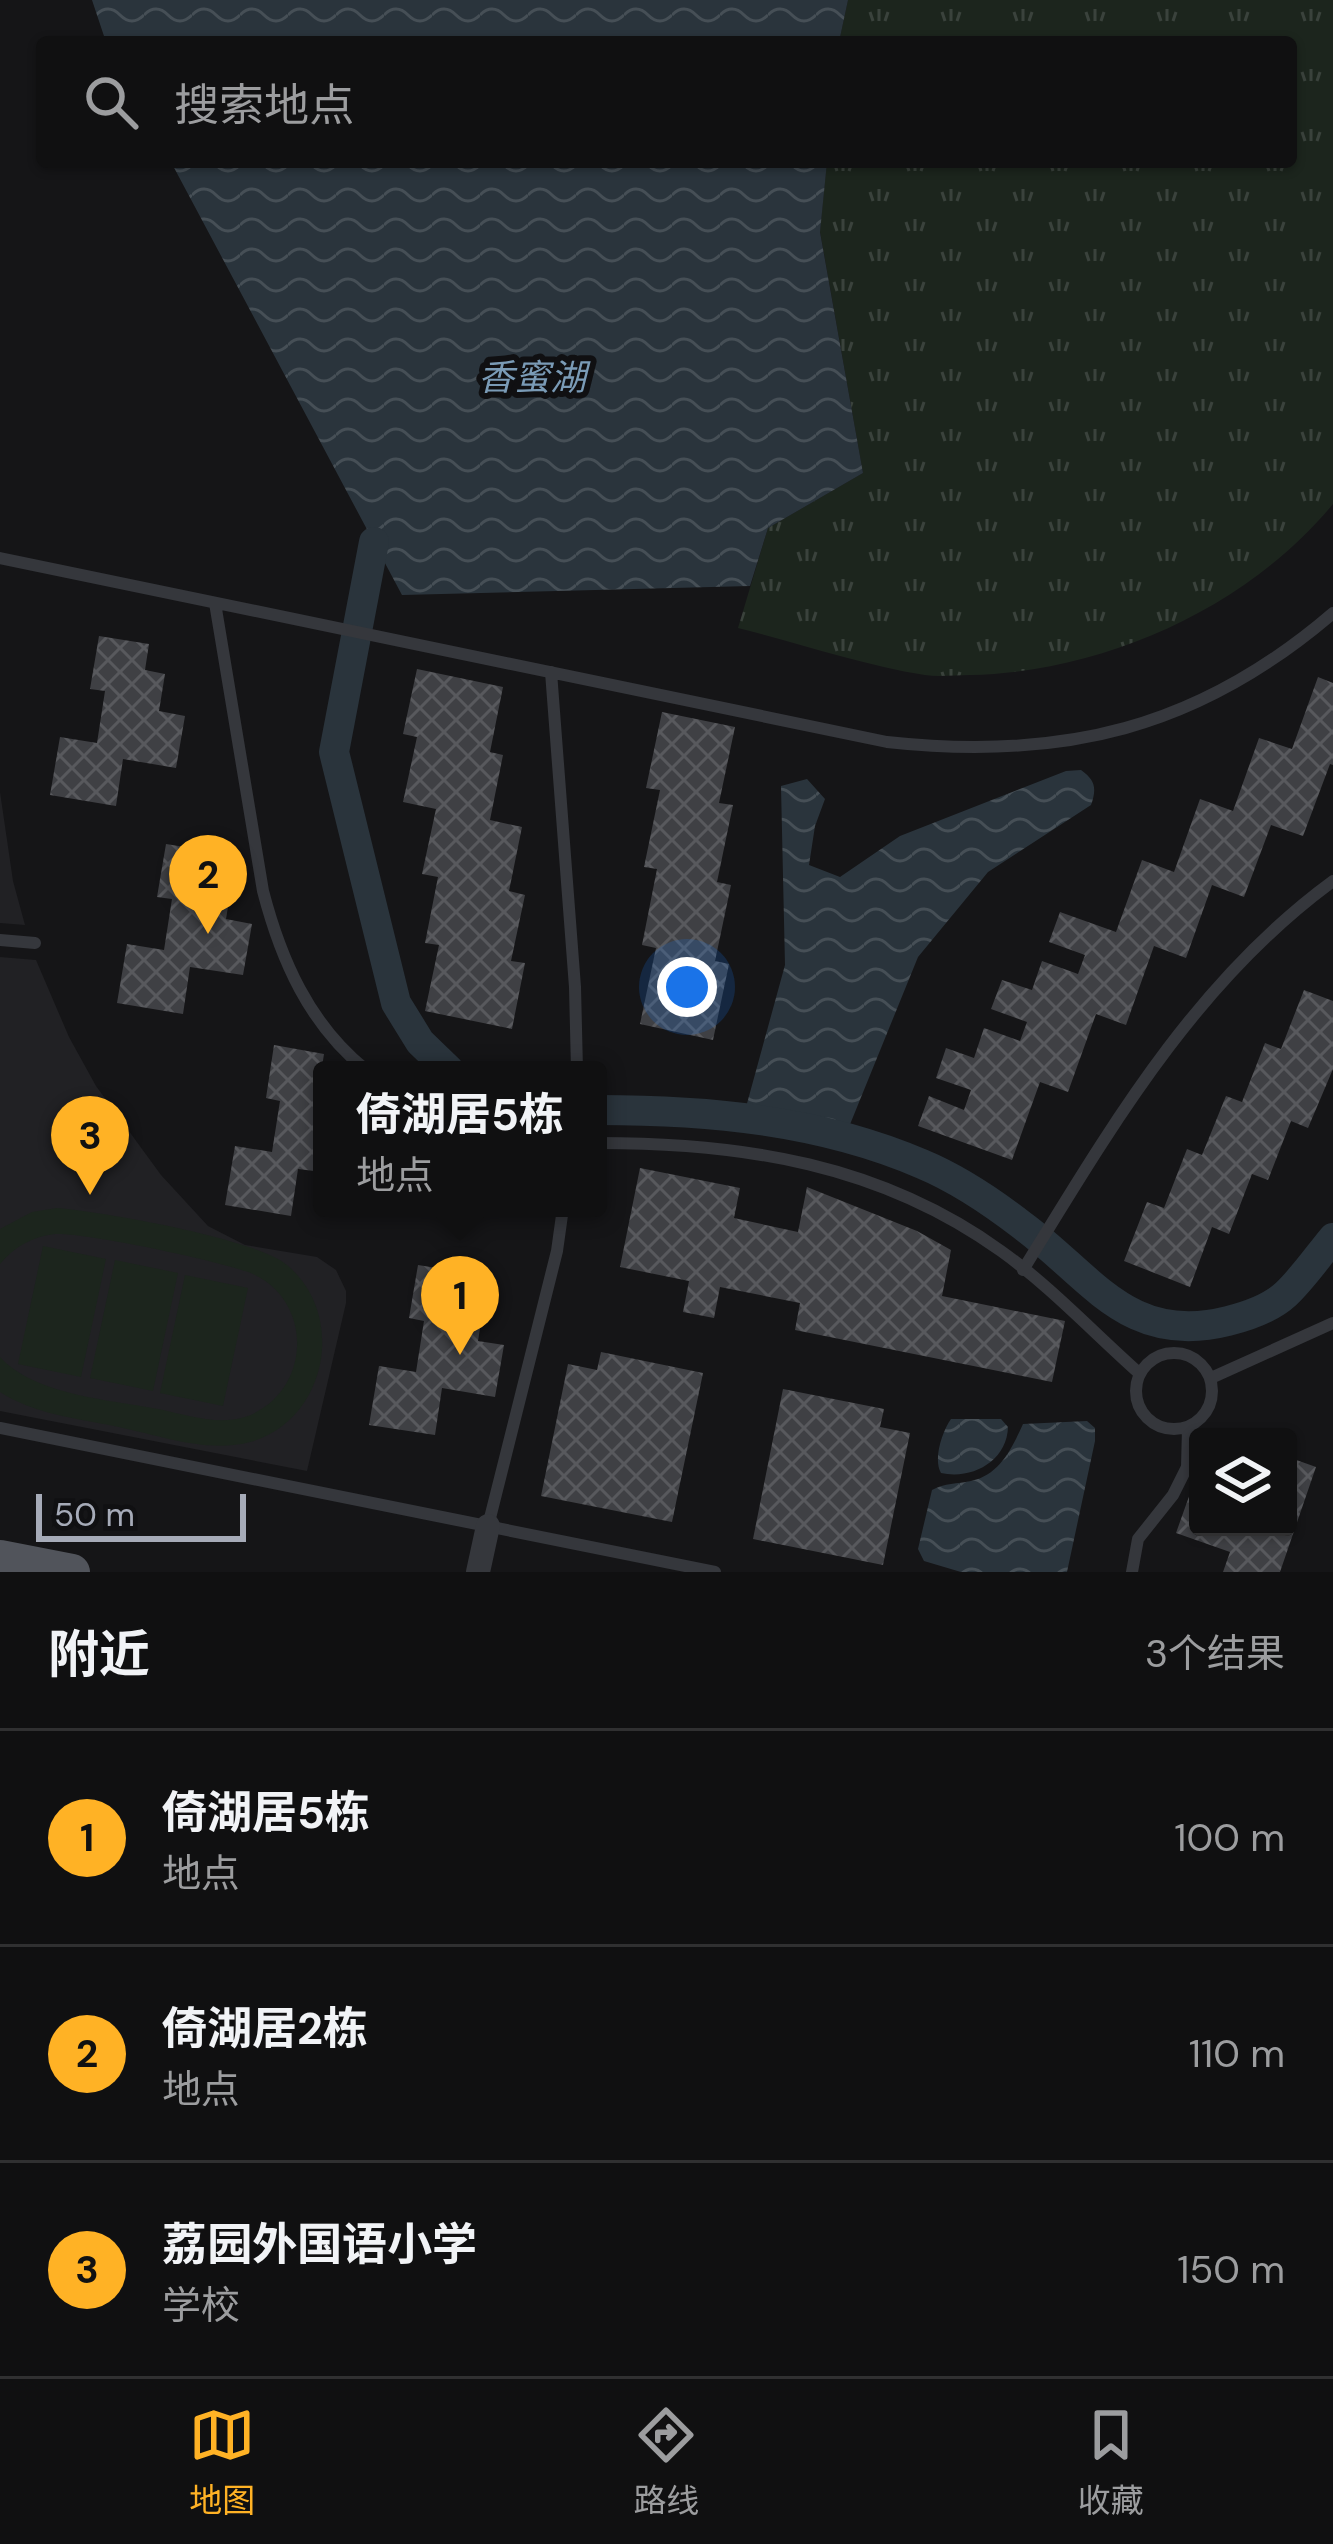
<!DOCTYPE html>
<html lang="zh">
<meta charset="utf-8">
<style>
:root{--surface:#101011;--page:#19191a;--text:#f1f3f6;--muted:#9c9d9f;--line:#303031;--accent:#ffb225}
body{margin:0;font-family:"DM Sans","Noto Sans SC",sans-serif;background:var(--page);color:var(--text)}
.controls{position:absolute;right:36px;bottom:36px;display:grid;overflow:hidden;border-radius:12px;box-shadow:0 3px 9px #0004}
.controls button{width:108px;height:108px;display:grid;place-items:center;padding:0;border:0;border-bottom:3px solid var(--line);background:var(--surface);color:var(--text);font:60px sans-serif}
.scale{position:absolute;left:36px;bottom:30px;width:210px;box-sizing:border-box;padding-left:12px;border:6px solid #a6abb8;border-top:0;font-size:33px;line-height:42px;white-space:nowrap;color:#a6abb8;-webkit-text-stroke:9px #101012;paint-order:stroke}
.you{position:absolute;left:687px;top:987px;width:42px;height:42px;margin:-30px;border:9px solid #fff;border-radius:50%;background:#1a73e8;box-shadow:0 0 0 18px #1a73e833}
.badge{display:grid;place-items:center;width:78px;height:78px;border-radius:50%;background:var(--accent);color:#111;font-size:39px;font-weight:700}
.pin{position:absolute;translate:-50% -99px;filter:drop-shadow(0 3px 6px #0008)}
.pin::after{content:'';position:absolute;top:63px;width:42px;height:36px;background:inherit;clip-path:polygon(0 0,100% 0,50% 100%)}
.popup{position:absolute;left:313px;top:1061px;width:294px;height:156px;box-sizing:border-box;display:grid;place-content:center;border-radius:12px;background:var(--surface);filter:drop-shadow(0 3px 9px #0005);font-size:39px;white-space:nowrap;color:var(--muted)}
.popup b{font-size:45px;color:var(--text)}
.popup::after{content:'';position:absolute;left:50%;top:100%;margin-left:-24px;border:24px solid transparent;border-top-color:var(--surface)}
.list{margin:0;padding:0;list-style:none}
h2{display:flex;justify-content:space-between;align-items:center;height:156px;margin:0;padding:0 48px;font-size:51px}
h2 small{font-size:39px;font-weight:400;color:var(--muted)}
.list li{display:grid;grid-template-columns:78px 1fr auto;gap:36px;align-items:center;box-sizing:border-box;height:216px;padding:0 48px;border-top:3px solid var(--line)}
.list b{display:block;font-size:45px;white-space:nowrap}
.list p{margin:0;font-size:39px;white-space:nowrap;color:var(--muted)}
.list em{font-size:39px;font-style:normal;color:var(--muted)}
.icon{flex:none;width:66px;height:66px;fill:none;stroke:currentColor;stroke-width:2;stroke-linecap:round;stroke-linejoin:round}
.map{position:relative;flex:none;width:1333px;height:1572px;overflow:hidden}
.search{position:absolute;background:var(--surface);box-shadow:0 3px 9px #0004;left:36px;right:36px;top:36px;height:132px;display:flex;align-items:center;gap:30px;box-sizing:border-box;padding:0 42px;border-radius:12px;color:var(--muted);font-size:45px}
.sheet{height:804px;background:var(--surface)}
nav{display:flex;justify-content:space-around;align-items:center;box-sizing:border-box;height:168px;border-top:3px solid var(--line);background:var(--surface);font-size:33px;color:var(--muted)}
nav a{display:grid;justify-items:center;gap:6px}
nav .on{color:var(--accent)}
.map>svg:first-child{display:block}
.built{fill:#212124}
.grass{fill:url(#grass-tufts)}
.pitch{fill:#1c251d}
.water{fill:url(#water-waves)}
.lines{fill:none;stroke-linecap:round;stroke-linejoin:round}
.canal{stroke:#2a343c;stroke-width:30}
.building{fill:url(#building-cross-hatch)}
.service{stroke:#35373c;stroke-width:12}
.minor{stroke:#35373c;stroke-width:24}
.primary{stroke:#51545b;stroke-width:36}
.labels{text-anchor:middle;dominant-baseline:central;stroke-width:12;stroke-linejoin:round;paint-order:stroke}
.water-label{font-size:36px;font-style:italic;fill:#7a9bb6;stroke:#101012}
</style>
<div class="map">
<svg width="1333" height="1572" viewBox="0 0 1333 1572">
<defs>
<pattern id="grass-tufts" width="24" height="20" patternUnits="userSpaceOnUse" patternTransform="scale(3)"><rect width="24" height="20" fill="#1c251d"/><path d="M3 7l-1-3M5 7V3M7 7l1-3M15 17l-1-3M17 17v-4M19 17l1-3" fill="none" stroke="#3a423c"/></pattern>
<pattern id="water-waves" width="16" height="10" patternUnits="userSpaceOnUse" patternTransform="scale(3)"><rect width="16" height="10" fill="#2a343c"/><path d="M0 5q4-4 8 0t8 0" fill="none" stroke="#464f56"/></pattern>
<pattern id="building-cross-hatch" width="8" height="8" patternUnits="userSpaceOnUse" patternTransform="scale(3)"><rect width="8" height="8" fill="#3f4044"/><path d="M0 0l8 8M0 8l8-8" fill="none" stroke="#58595d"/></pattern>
</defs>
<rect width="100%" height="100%" fill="#151517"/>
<path class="built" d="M0,792L13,881L25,925L0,923Z
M0,957L36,960L69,1037L96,1086L161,1175L208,1226L245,1245L317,1257L336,1270L346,1291V1303L307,1471L0,1411Z"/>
<path class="grass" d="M848,0H1333V504C1247,608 1104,672 970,675C955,675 939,677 925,675C862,665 799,643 738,628L768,528L863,473L820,231L827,162H1291V42H839Z"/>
<path class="pitch" d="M57,1208C103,1212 254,1238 287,1265C348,1316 326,1421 250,1442C207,1454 155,1434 114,1426C75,1418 34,1414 0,1392V1357C35,1396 114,1400 163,1410C190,1416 218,1425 245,1417C299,1399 314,1330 276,1290C269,1283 262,1278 253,1274C226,1262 84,1232 55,1234C33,1236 14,1247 0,1264V1229L32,1212Z
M43,1246L106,1259L81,1377L18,1364Z
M115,1260L178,1273L153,1391L90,1378Z
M185,1275L248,1288L223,1406L160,1393Z"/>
<path class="water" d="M92,0H848L839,42H106Z
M171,162H827L820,232L863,473L768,528L750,586L402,595Z
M1081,770C1095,780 1097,788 1091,805L988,872L918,957L840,1149L740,1129L785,965L781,786L807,779L825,799L815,826L809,865L840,877L900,836L1066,771Z
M951,1419H1001L1008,1427C1007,1461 972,1480 941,1473C933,1459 942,1432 951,1419Z
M1087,1421L1095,1428V1441L1067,1572H961L924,1561L918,1549L932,1490C945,1483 957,1484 971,1481C1000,1475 1012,1448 1023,1424Z"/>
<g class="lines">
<path class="canal" d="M374,542L334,752L396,1003L420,1042L449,1070
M598,1110C707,1110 820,1120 922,1164C958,1179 992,1202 1023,1226C1092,1277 1128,1346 1228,1321C1248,1316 1271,1308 1286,1294C1303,1278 1318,1256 1333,1238"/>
</g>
<path class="building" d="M99,636L149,644L145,670L165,674L159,711L185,716L176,768L123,759L116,806L50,795L60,737L97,743L105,691L90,689Z
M417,669L503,687L490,752L503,755L490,820L522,827L509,891L525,895L511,961L525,963L512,1029L425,1011L439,945L425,943L438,877L422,874L436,809L403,802L417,737L403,734Z
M1318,677L1333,683V765L1330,764L1303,836L1271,825L1244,897L1212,885L1186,958L1154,946L1126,1025L1096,1014L1068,1092L1040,1082L1012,1160L918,1126L929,1096L964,1110L971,1090L936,1078L946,1048L974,1058L984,1028L1020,1041L1027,1022L991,1009L1002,980L1032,990L1042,961L1078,974L1085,955L1049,942L1060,912L1116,932L1142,860L1174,872L1200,799L1233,811L1259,738L1292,749Z
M662,712L735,727L719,803L733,805L717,882L731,885L715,961L729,964L713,1040L640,1024L656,948L642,945L657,869L644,867L660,790L646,788Z
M166,844L216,852L211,878L232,882L226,919L252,924L243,975L190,967L183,1014L117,1003L127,944L164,950L172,899L157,897Z
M1304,990L1333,1001V1069L1308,1128L1291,1121L1268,1180L1252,1174L1229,1234L1212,1227L1190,1287L1124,1261L1147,1202L1164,1208L1187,1149L1202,1155L1226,1096L1242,1102L1265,1043L1281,1049Z
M274,1045L324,1054L320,1080L322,1172L298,1169L291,1216L225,1205L235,1146L272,1152L280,1101L266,1098Z
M640,1168L740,1188L734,1218L798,1232L807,1187L917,1231L951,1250L942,1296L1065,1321L1052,1382L795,1330L800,1303L720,1287L714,1318L683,1312L689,1281L620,1267Z
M418,1265L468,1273L463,1300L484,1303L478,1341L504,1345L495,1397L442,1388L435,1435L369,1425L379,1366L416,1372L424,1321L409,1318Z
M601,1352L703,1373L672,1522L541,1496L568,1364L597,1370Z
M783,1389L884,1409L880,1427L910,1433L883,1565L753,1539Z
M1288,1457L1316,1467L1280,1572H1223L1230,1552L1176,1533L1192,1488L1198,1490V1527H1288Z"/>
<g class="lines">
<path class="service" d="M0,558L887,742C1062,761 1198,729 1333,613
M215,603L263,891C281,960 309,1024 366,1070
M551,672L575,987L577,1070
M0,940L35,943
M598,1143C744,1143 880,1164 1001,1251C1050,1286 1094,1333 1139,1373
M1023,1270C1111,1127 1195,982 1333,881
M1136 1391a38 38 0 1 1 76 0a38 38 0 1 1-76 0Z
M1211,1378L1333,1323
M0,1428L715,1572
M488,1526L557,1251L563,1208
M1132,1572L1138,1539L1173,1495L1187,1467L1188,1427"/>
<path class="minor" d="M478,1572L488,1526"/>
<path class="primary" d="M0,1558L72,1572"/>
</g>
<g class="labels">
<g class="water-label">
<text x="532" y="377">香蜜湖</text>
</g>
</g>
</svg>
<div class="controls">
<button><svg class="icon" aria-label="layers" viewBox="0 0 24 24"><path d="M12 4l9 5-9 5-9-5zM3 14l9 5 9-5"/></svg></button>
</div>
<div class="scale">50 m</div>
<div class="you"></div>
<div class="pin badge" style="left:460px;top:1355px">1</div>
<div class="popup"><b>倚湖居5栋</b>地点</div>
<div class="pin badge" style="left:208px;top:934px">2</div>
<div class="pin badge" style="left:90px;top:1195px">3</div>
<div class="search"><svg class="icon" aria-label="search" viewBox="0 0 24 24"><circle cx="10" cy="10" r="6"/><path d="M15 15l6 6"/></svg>搜索地点</div>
</div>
<section class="sheet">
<h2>附近<small>3个结果</small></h2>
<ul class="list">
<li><span class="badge">1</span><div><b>倚湖居5栋</b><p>地点</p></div><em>100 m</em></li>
<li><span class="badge">2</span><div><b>倚湖居2栋</b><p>地点</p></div><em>110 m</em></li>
<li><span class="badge">3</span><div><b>荔园外国语小学</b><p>学校</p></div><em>150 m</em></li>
</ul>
</section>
<nav>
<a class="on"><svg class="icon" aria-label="map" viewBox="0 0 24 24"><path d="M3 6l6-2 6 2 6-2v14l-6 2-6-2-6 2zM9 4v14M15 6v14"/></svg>地图</a>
<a><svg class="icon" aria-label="directions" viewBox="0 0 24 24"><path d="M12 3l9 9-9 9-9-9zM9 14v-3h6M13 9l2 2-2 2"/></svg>路线</a>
<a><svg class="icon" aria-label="saved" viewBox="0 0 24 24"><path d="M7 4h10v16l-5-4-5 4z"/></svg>收藏</a>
</nav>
